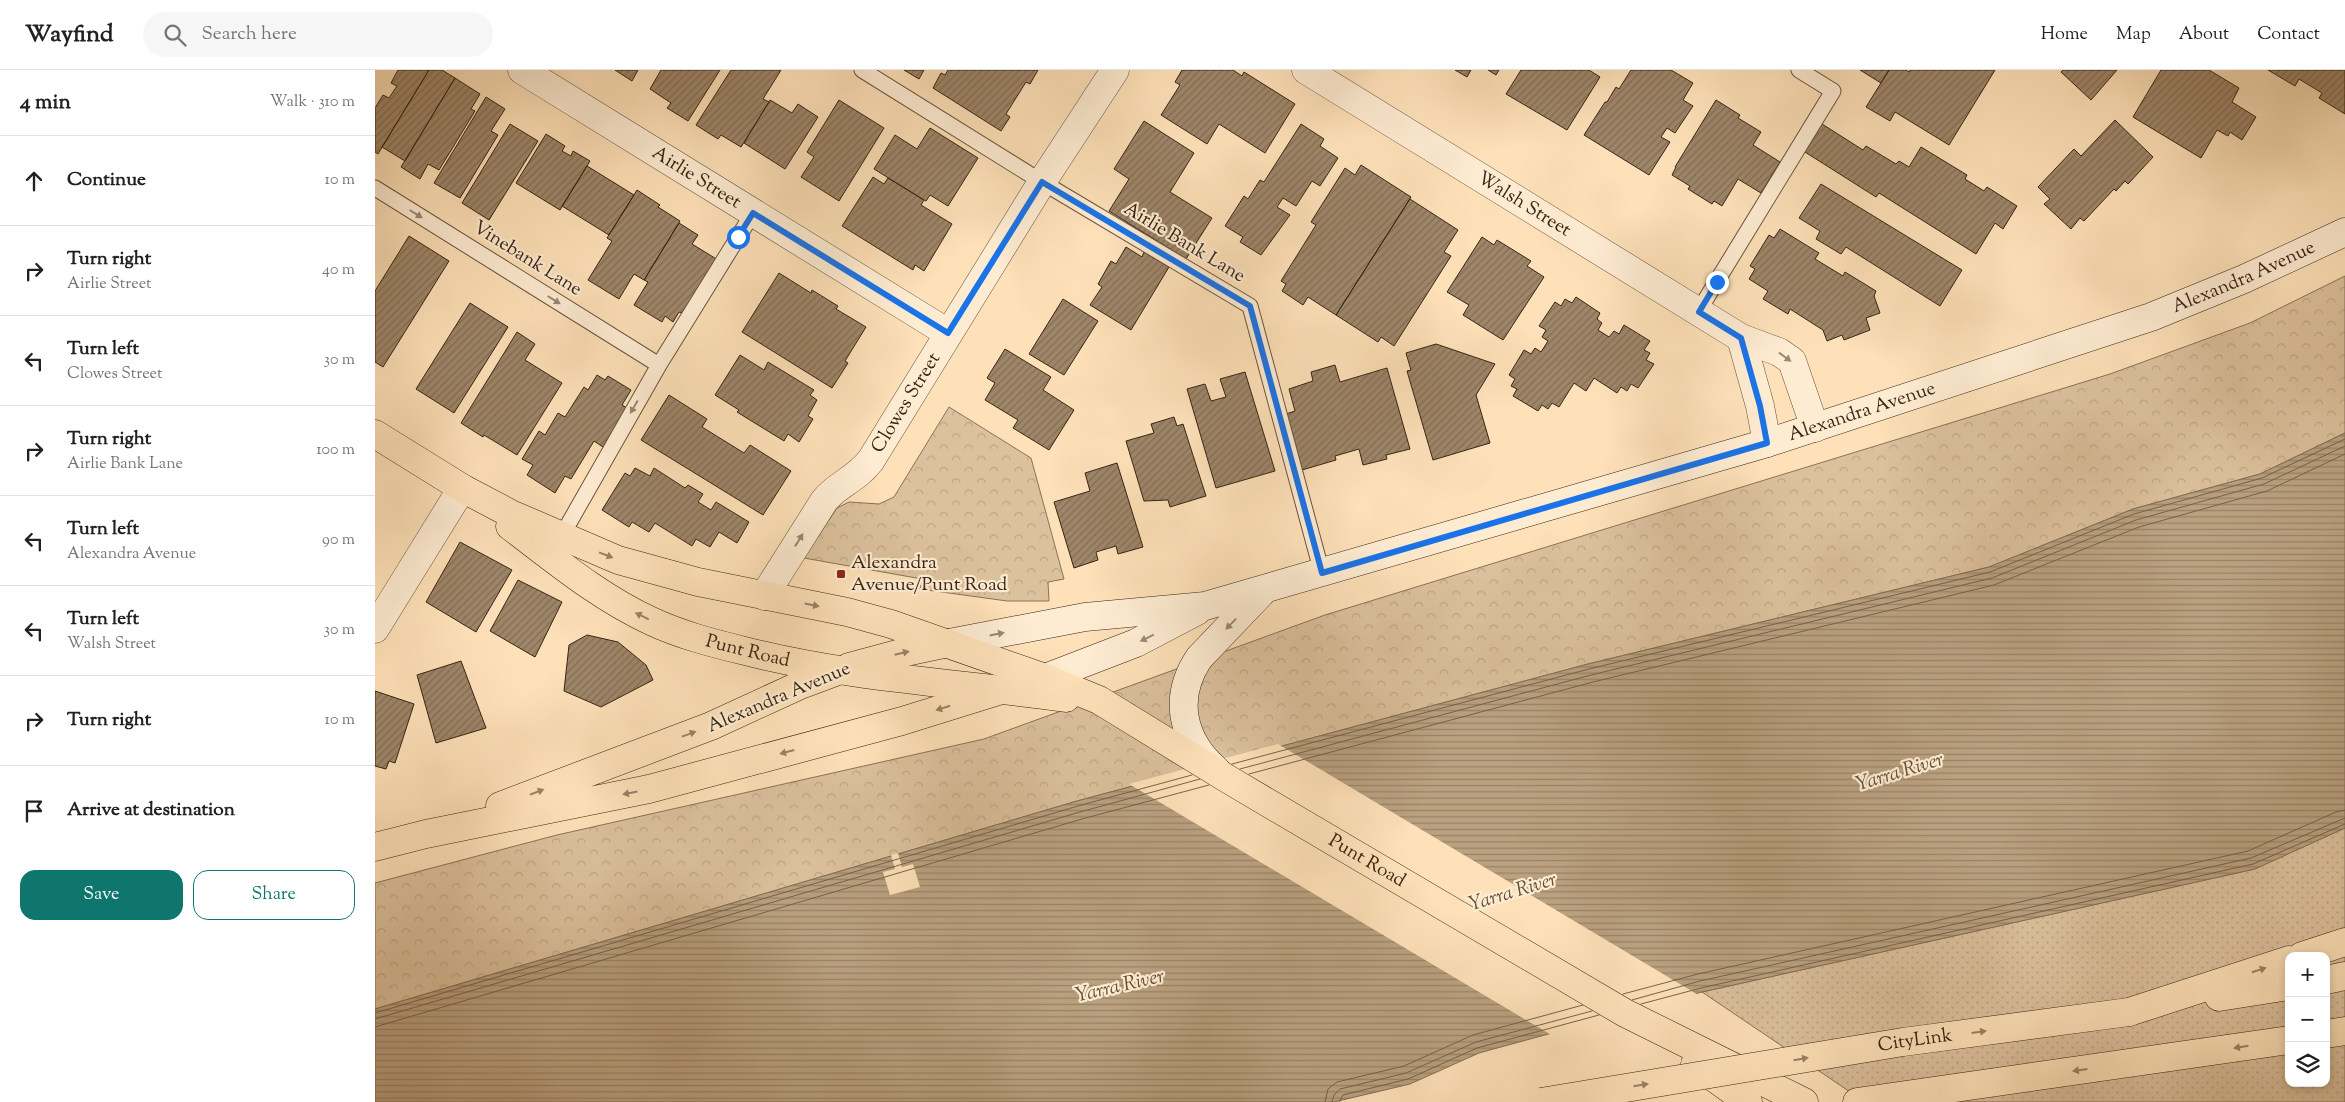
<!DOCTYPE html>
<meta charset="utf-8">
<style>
:root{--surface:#fff;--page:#f6f6f6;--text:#202124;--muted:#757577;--line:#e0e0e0;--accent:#0f766e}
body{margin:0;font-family:"Sorts Mill Goudy",serif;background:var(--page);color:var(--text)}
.controls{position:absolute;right:15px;bottom:15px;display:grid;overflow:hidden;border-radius:10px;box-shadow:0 2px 8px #0003}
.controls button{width:45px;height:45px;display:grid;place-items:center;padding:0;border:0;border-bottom:1px solid var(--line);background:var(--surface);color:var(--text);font:25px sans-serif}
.stop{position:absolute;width:15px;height:15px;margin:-11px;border:4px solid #1a73e8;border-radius:50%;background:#fff}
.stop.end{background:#1a73e8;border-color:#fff;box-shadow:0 1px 5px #0008}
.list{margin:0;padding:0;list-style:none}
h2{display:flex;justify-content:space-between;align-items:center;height:65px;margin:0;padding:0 20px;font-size:21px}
h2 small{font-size:16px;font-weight:400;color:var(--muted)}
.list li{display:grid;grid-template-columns:32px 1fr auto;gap:15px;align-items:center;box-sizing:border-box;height:90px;padding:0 20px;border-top:1px solid var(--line)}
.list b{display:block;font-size:19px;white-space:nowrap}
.list p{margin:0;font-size:16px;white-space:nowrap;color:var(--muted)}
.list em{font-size:16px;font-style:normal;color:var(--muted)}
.actions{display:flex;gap:10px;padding:15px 20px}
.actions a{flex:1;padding:11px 0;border:1px solid var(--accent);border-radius:15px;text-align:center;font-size:18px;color:var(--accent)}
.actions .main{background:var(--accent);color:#fff}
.icon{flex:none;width:28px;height:28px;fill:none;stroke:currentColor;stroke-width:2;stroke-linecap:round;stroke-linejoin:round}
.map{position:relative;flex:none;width:1970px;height:1032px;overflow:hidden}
header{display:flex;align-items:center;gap:30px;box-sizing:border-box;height:70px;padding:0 25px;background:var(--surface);border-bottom:1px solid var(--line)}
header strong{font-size:24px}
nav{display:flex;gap:28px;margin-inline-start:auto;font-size:18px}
.search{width:350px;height:45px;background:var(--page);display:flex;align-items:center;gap:12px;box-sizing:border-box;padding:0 18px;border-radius:28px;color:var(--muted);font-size:19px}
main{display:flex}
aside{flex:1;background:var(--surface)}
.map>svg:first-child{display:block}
.grass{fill:url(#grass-dots);stroke:#8a7258;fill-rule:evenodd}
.park{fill:url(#park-crowns);stroke:#8a7258}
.water{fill:url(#water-rules);stroke:#866f54}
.pier{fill:#fee1b9}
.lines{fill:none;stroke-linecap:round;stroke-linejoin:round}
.shore{stroke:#786249;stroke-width:1}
.building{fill:url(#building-hatch);stroke:#372412}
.lane-casing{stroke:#69533c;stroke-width:17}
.street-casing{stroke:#69533c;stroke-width:29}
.secondary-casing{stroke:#372412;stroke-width:29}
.primary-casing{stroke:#372412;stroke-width:29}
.highway-casing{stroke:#372412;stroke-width:29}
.lane{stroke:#feecd2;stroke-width:15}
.street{stroke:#feecd2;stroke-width:28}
.secondary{stroke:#feecd2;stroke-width:28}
.primary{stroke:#fee1b9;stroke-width:28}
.highway{stroke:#fee1b9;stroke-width:28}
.highway-bridge-casing{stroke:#372412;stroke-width:29;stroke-linecap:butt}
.highway-bridge{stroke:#fee1b9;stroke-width:28}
.oneway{fill:#9a8872}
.oneway2{fill:#9a8266}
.route{stroke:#1a73e8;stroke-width:6}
.poi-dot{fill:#8f2418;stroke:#feecd2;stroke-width:2}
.labels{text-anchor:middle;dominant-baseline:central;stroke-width:4.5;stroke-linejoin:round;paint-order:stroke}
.street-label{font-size:19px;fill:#372412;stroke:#feecd2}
.poi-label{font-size:19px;fill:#372412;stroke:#feecd2;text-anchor:start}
.water-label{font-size:20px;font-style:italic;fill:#655038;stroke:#feecd2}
</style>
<header>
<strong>Wayfind</strong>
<div class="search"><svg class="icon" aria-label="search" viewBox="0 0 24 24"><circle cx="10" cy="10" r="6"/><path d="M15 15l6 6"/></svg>Search here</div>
<nav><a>Home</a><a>Map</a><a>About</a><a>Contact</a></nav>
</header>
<main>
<aside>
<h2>4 min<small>Walk · 310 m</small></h2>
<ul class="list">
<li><svg class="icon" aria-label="ahead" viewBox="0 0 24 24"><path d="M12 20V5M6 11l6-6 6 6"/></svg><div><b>Continue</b></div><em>10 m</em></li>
<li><svg class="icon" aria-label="right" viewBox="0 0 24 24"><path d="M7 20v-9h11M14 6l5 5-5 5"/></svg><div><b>Turn right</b><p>Airlie Street</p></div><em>40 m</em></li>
<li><svg class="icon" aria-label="left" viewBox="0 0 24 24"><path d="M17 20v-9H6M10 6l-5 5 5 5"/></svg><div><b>Turn left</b><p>Clowes Street</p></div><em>30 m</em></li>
<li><svg class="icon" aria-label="right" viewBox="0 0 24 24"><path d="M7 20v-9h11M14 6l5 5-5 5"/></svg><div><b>Turn right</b><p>Airlie Bank Lane</p></div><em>100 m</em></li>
<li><svg class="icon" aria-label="left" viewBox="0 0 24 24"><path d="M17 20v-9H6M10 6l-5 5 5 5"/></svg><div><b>Turn left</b><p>Alexandra Avenue</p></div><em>90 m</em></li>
<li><svg class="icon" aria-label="left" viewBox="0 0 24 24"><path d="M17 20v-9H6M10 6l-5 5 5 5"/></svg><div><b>Turn left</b><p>Walsh Street</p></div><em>30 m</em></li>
<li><svg class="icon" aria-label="right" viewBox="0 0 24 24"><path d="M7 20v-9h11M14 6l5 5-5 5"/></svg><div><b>Turn right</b></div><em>10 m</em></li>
<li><svg class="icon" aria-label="arrive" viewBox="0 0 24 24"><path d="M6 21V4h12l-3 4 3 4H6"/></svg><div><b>Arrive at destination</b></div></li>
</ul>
<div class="actions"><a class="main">Save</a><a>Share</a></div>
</aside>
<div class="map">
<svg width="1970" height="1032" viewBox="0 0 1970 1032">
<defs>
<pattern id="grass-dots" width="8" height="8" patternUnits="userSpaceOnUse" patternTransform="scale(1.25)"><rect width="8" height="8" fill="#dcc19d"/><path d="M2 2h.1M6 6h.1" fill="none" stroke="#bda686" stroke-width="1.8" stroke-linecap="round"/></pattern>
<pattern id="park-crowns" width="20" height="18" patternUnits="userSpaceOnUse" patternTransform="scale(1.25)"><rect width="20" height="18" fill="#dcc19d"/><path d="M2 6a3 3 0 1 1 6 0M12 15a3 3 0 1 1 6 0" fill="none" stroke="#bda686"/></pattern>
<pattern id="water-rules" width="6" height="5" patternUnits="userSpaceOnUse" patternTransform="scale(1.25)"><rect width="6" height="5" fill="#baa180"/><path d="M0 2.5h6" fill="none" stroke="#988367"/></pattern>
<pattern id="building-hatch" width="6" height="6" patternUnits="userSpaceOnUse" patternTransform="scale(1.25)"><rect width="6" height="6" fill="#9e8669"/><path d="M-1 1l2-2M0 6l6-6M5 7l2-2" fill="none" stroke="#826d55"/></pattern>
</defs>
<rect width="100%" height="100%" fill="#fee1b9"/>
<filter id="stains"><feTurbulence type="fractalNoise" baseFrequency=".004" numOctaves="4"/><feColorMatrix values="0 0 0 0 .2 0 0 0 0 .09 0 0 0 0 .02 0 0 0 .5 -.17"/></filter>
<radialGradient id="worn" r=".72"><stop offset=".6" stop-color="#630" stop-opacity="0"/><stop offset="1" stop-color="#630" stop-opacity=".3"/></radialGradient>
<path class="grass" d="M1970,758V1032H1490L1327,922L1879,799ZM1914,886H1951V1013H1914Z"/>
<path class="park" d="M1970,206V363L1885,404L1758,439L1614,497L1213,594L702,731L0,939V813L182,765L609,669L950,545L1735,304L1875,253Z
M574,337L656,388L689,509L673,512L674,531H632L545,519L547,509L429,488L462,438L474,432L504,434L519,427Z"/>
<path class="water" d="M1970,363V758L1880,799L1327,922L1104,983L1035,1014L959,1032H0V939L702,731L1213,594L1614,497L1758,439L1885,404Z"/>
<path class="pier" d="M903,674L1325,926L1178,966L754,714Z
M523,783L527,797L538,794L545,817L515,825L508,802L520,799L516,785Z"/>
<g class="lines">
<path class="shore" d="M857,694L1214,599L1615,502L1759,444L1887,408L1970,369
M865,699L1216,605L1617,508L1761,450L1889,414L1970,376
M874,704L1218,612L1619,515L1764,457L1892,421L1970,384
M1248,924L1323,904L1873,781L1961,742L1970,740
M1257,930L1325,911L1876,788L1970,748
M1266,934L1326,918L1878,794L1970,754
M0,943L703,736L817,705
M0,949L705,742L825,709
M0,957L707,749L834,715
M950,1032L953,1019L962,1012L1029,996L1098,965L1208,935
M957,1032L959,1025L965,1019L1031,1003L1101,972L1217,941
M964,1032L968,1025L1033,1009L1102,978L1224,945"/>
</g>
<path class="building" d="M23,0H54L3,84L0,82V38L8,25L14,28L22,16L16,13Z
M54,0H67L80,8L30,91L7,77Z
M240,0H263L257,11Z
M286,0H345L313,51L292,38L296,33L275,19Z
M356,0H406L388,29L394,32L366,77L346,65L343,69L321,55Z
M529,0H549L544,9Z
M573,0H663L655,14L651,12L631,44L635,47L626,61L558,18L566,3L570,5Z
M807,0H858L867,6L869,2L920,34L890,83L844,54L832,74L786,45L805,15L800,12Z
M1080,0H1096L1092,7Z
M1113,0H1124L1121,5Z
M1146,0H1214L1225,7L1192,60L1131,24Z
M1256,0H1296L1318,13L1308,30L1318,36L1300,63L1292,58L1286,67L1295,72L1274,105L1209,65L1230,32H1232L1241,17L1244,19Z
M1485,0H1514L1506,13Z
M1514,0H1531L1534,2L1535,0H1620L1574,75L1520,42L1515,51L1491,37Z
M1688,0H1742L1716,30L1686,2Z
M1786,0H1834L1864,18L1857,32L1881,47L1867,70L1855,62L1853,66L1842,60L1826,88L1758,47Z
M1893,0H1970V44L1944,28L1947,23L1924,9L1920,16Z
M80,8L105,24L96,39L100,41L64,100L53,94L45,109L26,97Z
M111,27L130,39L116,61L123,65L85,128L59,113Z
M395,30L417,43L423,34L443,47L410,99L369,73Z
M464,30L509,58L464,131L426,107L439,87L432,82Z
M1341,30L1365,45L1363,48L1386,62L1378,75L1405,92L1386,123L1363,109L1347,136L1339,131L1337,134L1313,119L1315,116L1297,105L1301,97H1300Z
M1740,50L1778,87L1753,114L1750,111L1741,121L1739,119L1709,151L1705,148L1696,159L1669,134L1675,129L1663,117L1699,79L1706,86Z
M769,51L819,83L795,122L837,148L811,189L734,141L754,109L739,99Z
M135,54L163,71L114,150L87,133Z
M926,54L949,69L945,76L963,88L945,116L937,111L921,136L908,128L902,137L915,145L886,185L865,172L868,167L850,156L869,126L873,129L885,110L889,112Z
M1447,54L1488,80L1491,76L1521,94L1524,91L1534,97L1546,77L1592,105L1590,109L1609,121L1612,117L1642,136L1628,159L1620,153L1601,184L1504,123L1501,127L1430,82Z
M555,58L603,88L573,136L555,125L551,131L549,130L499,99L520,65L542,79Z
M171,64L190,76L187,81L196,86L198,81L215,91L185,140L141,113Z
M986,95L1036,127L961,245L933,227L928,235L907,221L911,214L906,211L941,155L936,152L970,98L980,105Z
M212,96L259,125L234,165L187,136Z
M498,107L509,114L513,108L549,130L546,135L577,154L549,201L540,195L538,200L467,156Z
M1446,114L1587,200L1565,236L1471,177L1466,184L1441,169L1445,161L1424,148Z
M262,120L285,135L283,137L305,151L269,210L259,204L244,229L213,210L237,171L232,168Z
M1035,129L1083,160L1069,182L1076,186L1019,276L1006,267L1003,272L961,245Z
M304,153L323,165L317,174L343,190L309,244L304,242L298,252L290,246L287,252L259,235L273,212L269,210Z
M1405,159L1444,183L1440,189L1468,206L1470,202L1501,221L1499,226L1505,243L1491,248L1495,260L1469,270L1467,265L1452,271L1448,260L1415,239L1413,244L1388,229L1393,221L1374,209L1380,199L1375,196L1394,165L1399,168Z
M34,166L74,191L8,297L0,292V221Z
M1107,167L1119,175L1122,170L1156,191L1152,196L1169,207L1128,270L1088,245L1094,235L1072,222Z
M751,177L767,187L769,182L794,197L756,260L715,235L727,217L723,214L736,191L741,194Z
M404,203L436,223L437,220L463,236L461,239L491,257L470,291L473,293L457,318L367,262Z
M1201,227L1225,243L1222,249L1227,253L1223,260L1234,267L1239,261L1244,264L1249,255L1275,271L1269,280L1275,283L1271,290L1279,294L1263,318L1256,314L1252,321L1246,317L1242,323L1219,308L1211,321L1199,313L1184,337L1177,333L1173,339L1167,335L1163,341L1138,326L1142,319L1136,316L1140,309L1134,305L1149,280L1156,284L1160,278L1166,282L1173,271L1167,267L1171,260L1164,256L1180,232L1186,236L1190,229L1197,233Z
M688,229L723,251L689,305L654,284Z
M95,233L133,257L79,343L41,319Z
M142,262L160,274L150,290L187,313L142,385L109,365L108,367L86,353Z
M1061,274L1120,294L1101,325L1115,373L1058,390L1032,301L1036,300L1031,283Z
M630,279L676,307L668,320L699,340L674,380L638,358L643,350L610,330L620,313L612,308Z
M365,285L389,300L393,292L439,320L435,325L442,330L433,346L438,349L424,372L413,364L409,371L362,342L364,340L340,325Z
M960,295L965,312L1012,298L1035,379L1011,385L1012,389L988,395L984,379L960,386L961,390L927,400L911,344L920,341L914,319L938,311L936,302Z
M870,302L900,401L841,418L812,319L830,314L836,331L851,327L845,309Z
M222,305L230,310L233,306L256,320L247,335L252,338L228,377L219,371L196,409L190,406L180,423L152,405L158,395L147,389L164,361L170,365L183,343L190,347L209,317L213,320Z
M294,325L332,349L327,357L369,383L375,375L416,401L388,445L266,370Z
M799,347L802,356L808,354L831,426L795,437L793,430L769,431L751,371L779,363L776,354Z
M742,393L768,477L743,484L741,476L721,482L723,490L699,498L679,432L715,421L710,403Z
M260,398L275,406L279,398L310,418L313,415L328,424L323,432L336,440L341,432L374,452L362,473L344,462L335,477L321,469L317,476L280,453L274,462L257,452L254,457L227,440L250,403L255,406Z
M85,472L137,500L101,562L51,532Z
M143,510L187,532L160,587L115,561Z
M212,565L243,572L271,595L278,610L226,637L189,621L194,575Z
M86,591L111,658L61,673L42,605Z
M0,621L39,634L20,693L14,691L11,699L0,696Z"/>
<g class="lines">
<g class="lane-casing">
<path id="lane" d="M487,0L667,112L875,236L947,503
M0,118L284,295
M1323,242L1458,21L1424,0
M186,467L284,295L378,143"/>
</g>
<g class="street-casing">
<g id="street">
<path id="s1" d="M147,0L573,263"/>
<path id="s2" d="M931,0L1366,268L1404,282L1417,291L1440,358"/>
<path d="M1366,268L1385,336L1392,373"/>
<path id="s3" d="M389,526L449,431C462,414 481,410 496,390L667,112L740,0"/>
<path d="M0,559L87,418"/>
</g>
</g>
<g class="secondary-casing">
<g id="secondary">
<path id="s4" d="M574,573L710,547L830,536L1392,373L1776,247L1869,209L1970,162"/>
<path d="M670,608L761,573L822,541"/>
<path d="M841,700C806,669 798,627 824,588L889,520"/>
</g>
</g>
<g class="primary-casing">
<path id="primary" d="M125,736L336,656L423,616L463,601
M0,777L51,764L274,719L527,651L630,619"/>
</g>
<g class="highway-casing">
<g id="highway">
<path id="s5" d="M0,364L87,418L136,444L243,490L323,512L472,542L516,554L670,608L724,630L856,711L1250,943L1429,1032"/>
<path id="s6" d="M135,456C180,490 224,527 276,551C306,565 337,573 370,581C475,608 584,613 691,628"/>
<path d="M474,597L526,583L573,573"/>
<path d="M1927,886L1970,872"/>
<path d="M1951,910L1970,906"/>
<path d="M1844,927L1914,916"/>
<path d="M1754,942L1914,890"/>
<path d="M1951,964L1970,961"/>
<path d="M1320,994L1373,1032"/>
<path d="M1482,1032L1914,970"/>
</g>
</g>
<use href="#lane" class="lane"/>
<use href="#street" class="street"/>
<use href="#secondary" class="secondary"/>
<use href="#primary" class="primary"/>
<use href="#highway" class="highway"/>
<g class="highway-bridge-casing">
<g id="highway-bridge">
<path id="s7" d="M1166,1032L1528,972L1754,942"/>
</g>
</g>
<use href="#highway-bridge" class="highway-bridge"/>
</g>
<defs><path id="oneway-solid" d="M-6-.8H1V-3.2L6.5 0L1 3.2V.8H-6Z" transform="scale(1.25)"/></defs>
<g class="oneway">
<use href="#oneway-solid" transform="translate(41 144) rotate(32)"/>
<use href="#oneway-solid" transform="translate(179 230) rotate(32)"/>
<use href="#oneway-solid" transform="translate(1410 287) rotate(36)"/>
<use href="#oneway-solid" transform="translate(259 337) rotate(120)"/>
<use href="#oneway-solid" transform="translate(424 470) rotate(-58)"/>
<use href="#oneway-solid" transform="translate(856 554) rotate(134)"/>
<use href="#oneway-solid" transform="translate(622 564) rotate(-11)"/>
<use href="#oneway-solid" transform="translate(772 568) rotate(154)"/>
</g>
<g class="oneway2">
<use href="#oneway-solid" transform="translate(231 485) rotate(21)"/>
<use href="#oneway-solid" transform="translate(437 535) rotate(11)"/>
<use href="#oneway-solid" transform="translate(267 546) rotate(-154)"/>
<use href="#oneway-solid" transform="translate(527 583) rotate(-13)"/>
<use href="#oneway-solid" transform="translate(568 638) rotate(163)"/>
<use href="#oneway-solid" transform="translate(314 664) rotate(-20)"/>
<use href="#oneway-solid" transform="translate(412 682) rotate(165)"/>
<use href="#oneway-solid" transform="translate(162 722) rotate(-21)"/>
<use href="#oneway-solid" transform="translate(255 723) rotate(169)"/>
<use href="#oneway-solid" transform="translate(1884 900) rotate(-18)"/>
<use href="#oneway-solid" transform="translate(1604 962) rotate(-8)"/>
<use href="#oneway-solid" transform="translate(1866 977) rotate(171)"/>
<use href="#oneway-solid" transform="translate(1426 989) rotate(-10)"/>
<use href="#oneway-solid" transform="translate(1705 1000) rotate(172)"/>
<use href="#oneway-solid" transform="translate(1266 1015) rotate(-9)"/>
</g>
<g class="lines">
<path class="route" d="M363,167L378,143L573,263L667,112L875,236L947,503L1392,373L1385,336L1366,268L1324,242L1342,212"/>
</g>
<rect class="poi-dot" x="461" y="499" width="10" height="10" rx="2.5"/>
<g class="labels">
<g class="street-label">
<text stroke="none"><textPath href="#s1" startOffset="205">Airlie Street</textPath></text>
<text stroke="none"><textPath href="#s2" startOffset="256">Walsh Street</textPath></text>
<text transform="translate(809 173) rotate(31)">Airlie Bank Lane</text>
<text transform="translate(152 189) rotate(32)">Vinebank Lane</text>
<text stroke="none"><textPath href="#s4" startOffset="1349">Alexandra Avenue</textPath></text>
<text stroke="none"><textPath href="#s3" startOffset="242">Clowes Street</textPath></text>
<text stroke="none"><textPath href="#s4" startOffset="944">Alexandra Avenue</textPath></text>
<text stroke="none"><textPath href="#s6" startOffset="272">Punt Road</textPath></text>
<text transform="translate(404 628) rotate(-23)">Alexandra Avenue</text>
<text stroke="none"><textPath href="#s5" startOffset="1089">Punt Road</textPath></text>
<text stroke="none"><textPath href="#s7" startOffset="379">CityLink</textPath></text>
</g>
<g class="poi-label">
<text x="476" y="493">Alexandra<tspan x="476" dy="22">Avenue/Punt Road</tspan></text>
</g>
<g class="water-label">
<text transform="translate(1525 703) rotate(-17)">Yarra River</text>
<text transform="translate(1138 823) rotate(-17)">Yarra River</text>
<text transform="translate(745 917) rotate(-13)">Yarra River</text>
</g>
</g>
<rect width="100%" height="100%" filter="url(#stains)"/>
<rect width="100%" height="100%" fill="url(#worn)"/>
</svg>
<div class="controls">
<button>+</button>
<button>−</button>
<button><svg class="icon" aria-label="layers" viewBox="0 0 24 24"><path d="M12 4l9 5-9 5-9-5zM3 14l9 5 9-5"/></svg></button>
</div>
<div class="stop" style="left:363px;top:167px"></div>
<div class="stop end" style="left:1342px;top:212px"></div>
</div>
</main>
